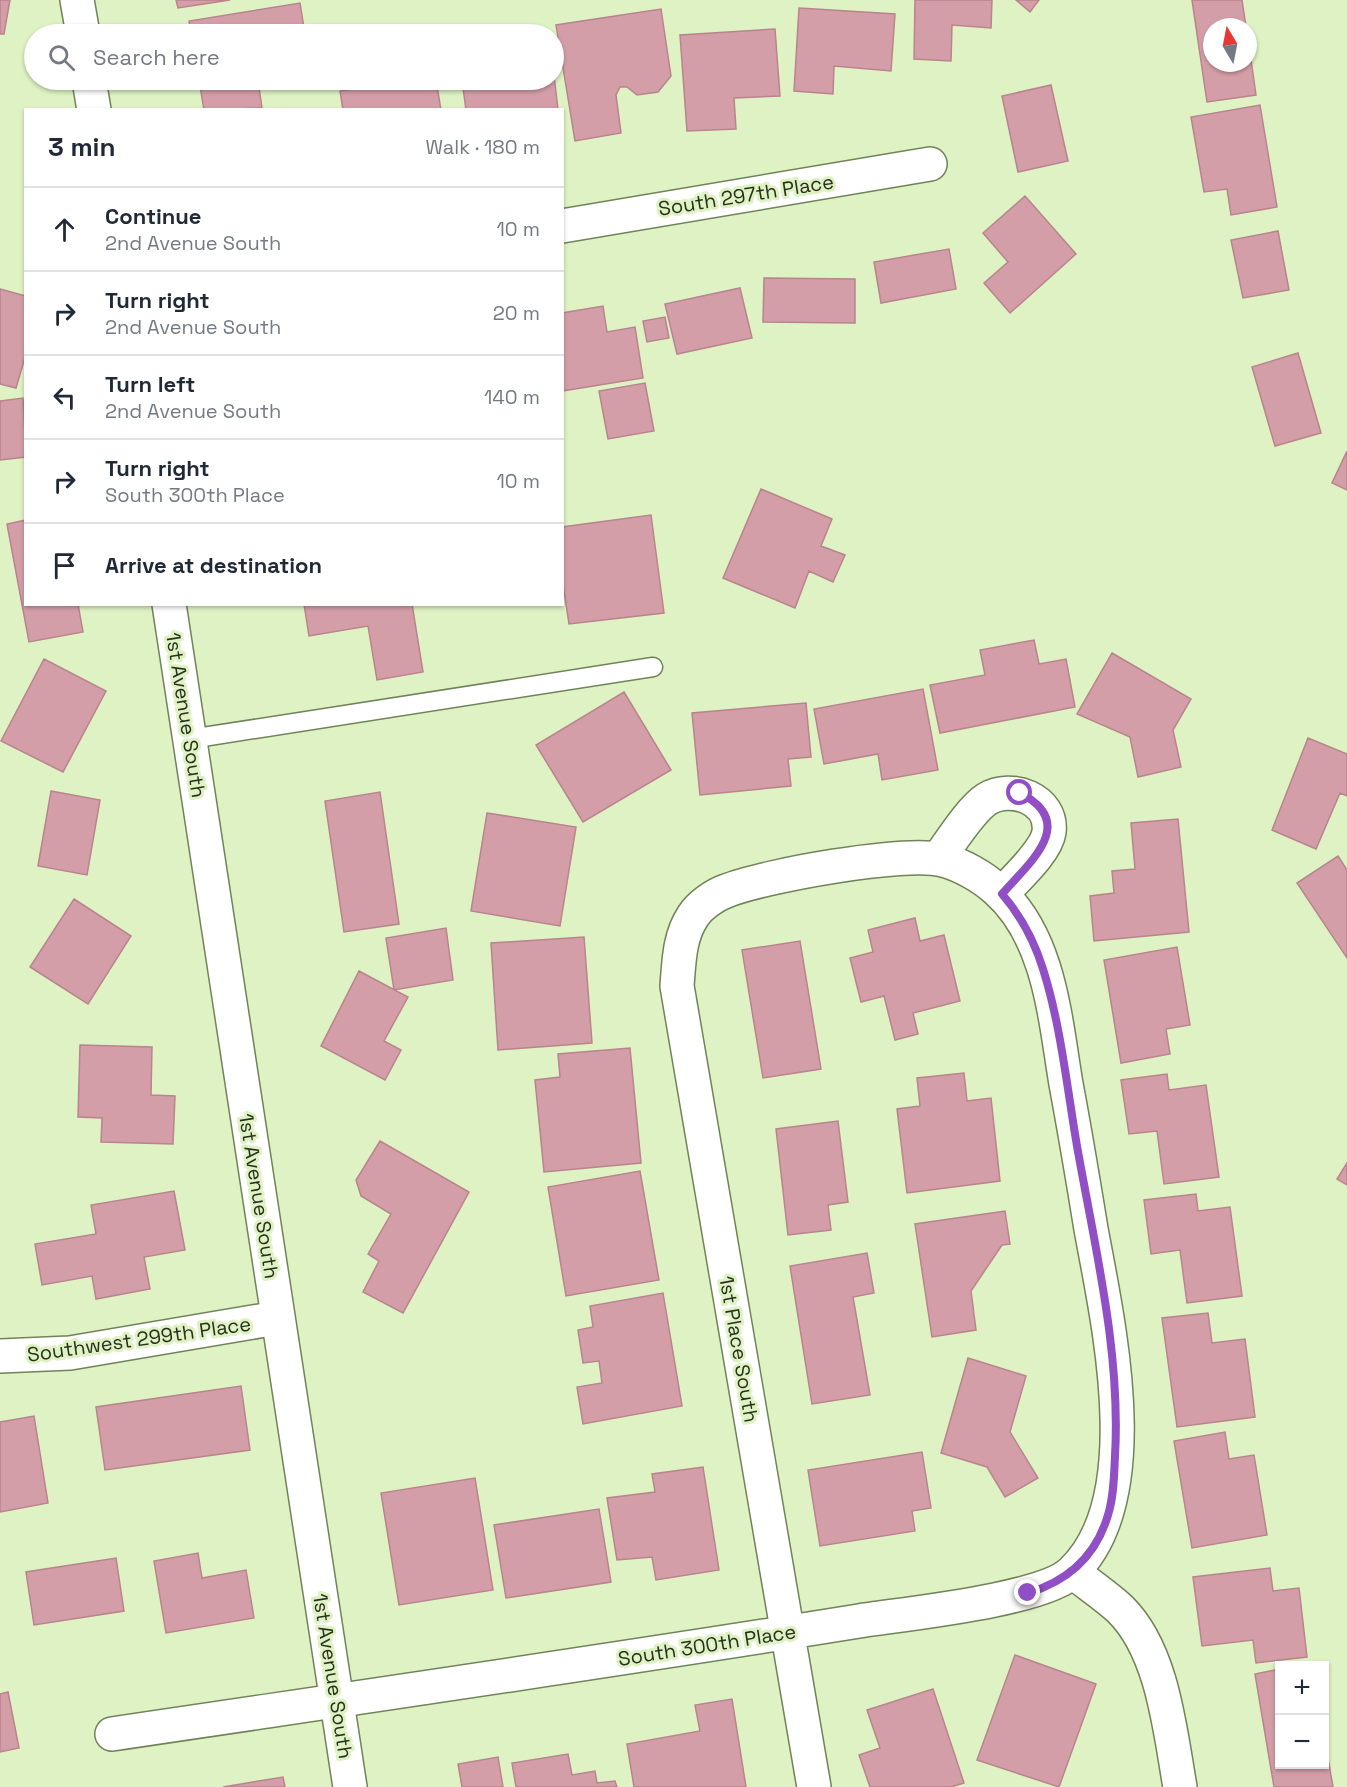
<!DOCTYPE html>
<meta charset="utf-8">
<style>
:root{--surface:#fff;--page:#f2f2f3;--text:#1f2937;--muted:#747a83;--line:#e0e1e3}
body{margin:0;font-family:"Space Grotesk",sans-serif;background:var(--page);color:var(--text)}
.controls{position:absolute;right:18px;bottom:18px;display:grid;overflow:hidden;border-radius:0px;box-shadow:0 2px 4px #0004}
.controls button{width:54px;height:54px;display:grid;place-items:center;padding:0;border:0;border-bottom:2px solid var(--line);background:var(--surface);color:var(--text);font:30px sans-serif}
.compass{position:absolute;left:1203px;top:18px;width:54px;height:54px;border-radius:50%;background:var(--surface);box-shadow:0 2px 4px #0004;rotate:350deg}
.stop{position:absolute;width:18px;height:18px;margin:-14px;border:4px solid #904fc4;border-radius:50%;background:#fff}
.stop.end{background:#904fc4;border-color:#fff;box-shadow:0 2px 6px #0008}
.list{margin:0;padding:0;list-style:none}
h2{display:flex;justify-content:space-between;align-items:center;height:78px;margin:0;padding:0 24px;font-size:26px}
h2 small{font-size:20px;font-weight:400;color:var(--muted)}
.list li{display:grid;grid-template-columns:39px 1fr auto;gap:18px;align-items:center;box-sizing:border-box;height:84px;padding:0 24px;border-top:2px solid var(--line)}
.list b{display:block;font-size:22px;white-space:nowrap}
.list p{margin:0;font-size:20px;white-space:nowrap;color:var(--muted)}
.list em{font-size:20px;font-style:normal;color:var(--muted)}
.icon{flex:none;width:33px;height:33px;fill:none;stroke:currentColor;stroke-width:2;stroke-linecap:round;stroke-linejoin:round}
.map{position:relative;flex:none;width:1347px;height:1787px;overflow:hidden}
.search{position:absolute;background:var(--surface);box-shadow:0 2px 4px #0004;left:24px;top:24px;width:540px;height:66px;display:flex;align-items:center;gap:15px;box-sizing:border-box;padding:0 21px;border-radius:33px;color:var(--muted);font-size:22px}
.panel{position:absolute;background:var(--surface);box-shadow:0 2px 4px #0004;left:24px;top:108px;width:540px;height:498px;border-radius:0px}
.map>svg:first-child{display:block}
.building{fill:#d49ea8;stroke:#b8848d;stroke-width:1.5}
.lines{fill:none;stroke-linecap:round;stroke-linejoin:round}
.lane-casing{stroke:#718359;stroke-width:21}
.street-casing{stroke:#718359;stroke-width:36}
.secondary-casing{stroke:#718359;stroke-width:36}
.lane{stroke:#fff;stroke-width:18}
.street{stroke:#fff;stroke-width:33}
.secondary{stroke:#fff;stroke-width:33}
.route{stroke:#904fc4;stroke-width:8}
.labels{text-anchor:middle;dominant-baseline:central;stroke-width:6;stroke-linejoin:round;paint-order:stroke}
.street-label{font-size:20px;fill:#272f1d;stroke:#def2c3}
</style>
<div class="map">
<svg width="1347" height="1787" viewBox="0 0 1347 1787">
<rect width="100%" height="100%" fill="#def2c3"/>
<path class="building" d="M0,0H10L4,34H0Z
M176,0H230L178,8Z
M915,0H992L991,28L952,25L951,61L914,59Z
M1016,0H1039L1030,12Z
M1192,0H1242L1246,27H1212V63H1248V38L1256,95L1207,102Z
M300,3L305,34H191L189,21Z
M799,8L895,14L891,71L834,66L833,94L794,91Z
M661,9L671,76L658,92L637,95L627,87H620L616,95L621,133L575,141L556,25Z
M775,29L780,96L734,98L736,129L687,131L680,35Z
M554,75L558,110H466L462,80H554Z
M199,80H258L262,108L204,110Z
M405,80H436L441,110H343L340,91Z
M1051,85L1068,161L1018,172L1002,96Z
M1260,105L1277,207L1231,215L1227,189L1204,192L1191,117Z
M1025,196L1076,254L1010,313L984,283L1008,262L983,233Z
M1278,231L1289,290L1243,298L1231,240Z
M949,249L956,289L881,303L874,262Z
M764,278L855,279V323L763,322Z
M740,288L752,338L677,354L665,304Z
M0,289L26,296V354L16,388L0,384Z
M603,306L607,332L635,327L643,378L562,391V313Z
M665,317L669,338L647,342L643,321Z
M1298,353L1321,433L1275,446L1252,367Z
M645,383L654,431L608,439L599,391Z
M23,398L26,457L0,460V401Z
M1347,451V490L1332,483Z
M761,489L832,519L821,546L845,555L833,582L809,571L795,608L723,578Z
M651,515L664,613L569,624L562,578V527Z
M26,520V604H78L83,632L29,642L7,524Z
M304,604H412L423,672L377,680L368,626L309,636Z
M1034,640L1039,664L1066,659L1075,707L940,733L930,685L985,675L980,650Z
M1112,653L1191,699L1173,730L1181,767L1138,777L1130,737L1077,714Z
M44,659L106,691L63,772L1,741Z
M923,689L938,770L882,780L878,754L824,764L814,709Z
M624,692L671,770L583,822L536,745Z
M806,703L811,757L788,759L791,786L700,795L692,713Z
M1308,738L1347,754V796L1340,793L1316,849L1272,830Z
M51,791L100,800L87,875L38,866Z
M380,792L399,924L344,932L325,801Z
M487,813L576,827L560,926L471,911Z
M1178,819L1189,932L1094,941L1090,896L1114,893L1112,871L1135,869L1131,823Z
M1338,856L1347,870V958L1297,883Z
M74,899L131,936L88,1004L30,967Z
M915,918L920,941L944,935L960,1001L913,1013L918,1034L895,1040L884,996L861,1002L850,958L873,952L868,930Z
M446,928L453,980L394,990L386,938Z
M584,937L592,1043L498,1050L491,943Z
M800,941L821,1069L763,1078L742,950Z
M1177,947L1190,1025L1166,1029L1170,1054L1121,1063L1104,960Z
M359,971L408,997L384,1041L401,1050L385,1080L321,1046Z
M80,1045L152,1047L151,1095L175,1096L173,1144L101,1142L102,1118L78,1117Z
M630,1048L641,1163L544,1172L535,1080L560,1077L558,1054Z
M964,1073L967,1101L991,1098L1000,1181L907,1193L897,1109L920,1106L917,1078Z
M1167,1074L1169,1090L1206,1085L1219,1177L1164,1184L1157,1131L1129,1134L1121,1080Z
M838,1121L848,1202L828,1205L831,1230L788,1235L776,1129Z
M380,1141L469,1192L403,1313L363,1292L379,1261L368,1254L391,1214L361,1196L356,1180Z
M1347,1163V1185L1337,1179Z
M640,1171L659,1280L566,1296L548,1187Z
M174,1191L185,1250L144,1257L150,1289L96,1299L92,1276L42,1285L35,1244L96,1234L91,1205Z
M1196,1194L1198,1211L1230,1207L1242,1296L1187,1303L1180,1250L1151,1254L1144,1200Z
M1005,1211L1010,1244L1002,1245L971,1291L976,1330L932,1337L915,1224Z
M867,1253L874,1293L853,1297L870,1395L812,1404L790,1266Z
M663,1293L682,1406L583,1424L577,1387L602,1383L599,1361L583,1363L578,1330L593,1327L590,1306Z
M1208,1313L1212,1343L1245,1339L1255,1417L1177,1427L1162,1318Z
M968,1358L1026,1376L1010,1432L1038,1478L1005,1497L987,1467L941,1453Z
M241,1386L250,1450L105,1470L96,1407Z
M34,1416L48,1503L0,1512V1422Z
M1225,1432L1229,1459L1254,1455L1267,1535L1192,1548L1174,1441Z
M922,1452L931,1508L912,1511L915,1531L820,1546L808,1470Z
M703,1467L719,1570L656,1580L652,1557L617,1560L607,1498L655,1492L652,1474Z
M475,1478L493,1590L399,1605L381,1493Z
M599,1509L611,1582L506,1598L494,1525Z
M198,1553L202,1578L246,1570L254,1618L166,1633L154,1561Z
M116,1558L124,1611L34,1625L26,1572Z
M1270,1568L1273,1591L1299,1588L1307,1657L1256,1663L1253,1640L1202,1646L1193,1577Z
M1015,1655L1096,1684L1059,1787L977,1760Z
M1280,1669V1764H1324V1736L1333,1787H1274L1255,1674Z
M933,1689L964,1783L951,1787H870L859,1755L880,1748L867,1710Z
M8,1692L19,1748L0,1752V1694Z
M732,1699L746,1787H634L627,1744L700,1731L695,1705Z
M568,1754L572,1775L595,1771L597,1783L615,1781L617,1787H516L512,1763Z
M498,1757L503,1787H462L458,1764Z
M283,1777L285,1787H223Z"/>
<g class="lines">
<g class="lane-casing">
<path id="lane" d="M190,739L653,667"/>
</g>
<g class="street-casing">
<path id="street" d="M562,226L930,164
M938,859C950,843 971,809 987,799C1011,784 1053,799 1049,832C1046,852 1015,879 1002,894
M0,1356L70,1353L277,1318
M1073,1572C1088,1584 1106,1596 1120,1609C1163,1651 1170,1731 1180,1787
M112,1734C361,1697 611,1661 859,1621C903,1614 1044,1600 1072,1572C1149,1499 1108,1322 1091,1229C1083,1180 1075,1132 1066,1084C1055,1019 1050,937 997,890C983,877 962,865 943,860C906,850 763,876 726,891C715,895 700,905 693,916C679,937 679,962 677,986L814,1787"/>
</g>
<g class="secondary-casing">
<path id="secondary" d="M77,0L83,34
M89,80L94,110
M169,604L350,1787"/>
</g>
<use href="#lane" class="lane"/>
<use href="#street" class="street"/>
<use href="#secondary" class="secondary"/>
</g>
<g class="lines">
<path class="route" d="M1020,793C1079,823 1029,863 1002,894C1021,916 1034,940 1043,969C1061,1026 1067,1088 1077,1146C1095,1248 1121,1353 1115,1456C1114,1475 1114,1496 1108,1515C1096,1556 1068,1581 1028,1593"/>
</g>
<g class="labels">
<g class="street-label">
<text transform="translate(746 195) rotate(-9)">South 297th Place</text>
<text transform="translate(186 715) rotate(81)">1st Avenue South</text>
<text transform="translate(259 1196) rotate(81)">1st Avenue South</text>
<text transform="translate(139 1339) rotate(-8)">Southwest 299th Place</text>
<text transform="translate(739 1349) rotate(80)">1st Place South</text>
<text transform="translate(707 1645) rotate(-9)">South 300th Place</text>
<text transform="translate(333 1676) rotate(81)">1st Avenue South</text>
</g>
</g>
</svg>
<div class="controls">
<button>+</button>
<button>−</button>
</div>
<svg class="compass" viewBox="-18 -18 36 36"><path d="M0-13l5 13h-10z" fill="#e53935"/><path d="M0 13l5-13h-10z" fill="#747a83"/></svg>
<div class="stop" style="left:1020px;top:793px"></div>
<div class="stop end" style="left:1028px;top:1593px"></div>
<div class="search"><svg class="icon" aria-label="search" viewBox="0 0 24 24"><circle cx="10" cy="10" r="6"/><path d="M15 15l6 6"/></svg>Search here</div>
<section class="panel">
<h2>3 min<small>Walk · 180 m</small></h2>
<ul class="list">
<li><svg class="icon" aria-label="ahead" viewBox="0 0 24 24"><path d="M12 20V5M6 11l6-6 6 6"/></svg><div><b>Continue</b><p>2nd Avenue South</p></div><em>10 m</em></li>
<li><svg class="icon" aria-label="right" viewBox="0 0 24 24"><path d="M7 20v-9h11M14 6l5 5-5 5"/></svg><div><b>Turn right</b><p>2nd Avenue South</p></div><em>20 m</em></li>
<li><svg class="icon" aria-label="left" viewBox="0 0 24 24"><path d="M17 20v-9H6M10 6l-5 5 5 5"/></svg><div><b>Turn left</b><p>2nd Avenue South</p></div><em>140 m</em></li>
<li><svg class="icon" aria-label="right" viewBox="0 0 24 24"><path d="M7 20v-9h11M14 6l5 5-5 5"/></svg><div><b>Turn right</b><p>South 300th Place</p></div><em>10 m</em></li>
<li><svg class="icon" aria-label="arrive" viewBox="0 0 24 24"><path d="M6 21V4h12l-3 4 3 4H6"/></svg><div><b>Arrive at destination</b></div></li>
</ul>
</section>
</div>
